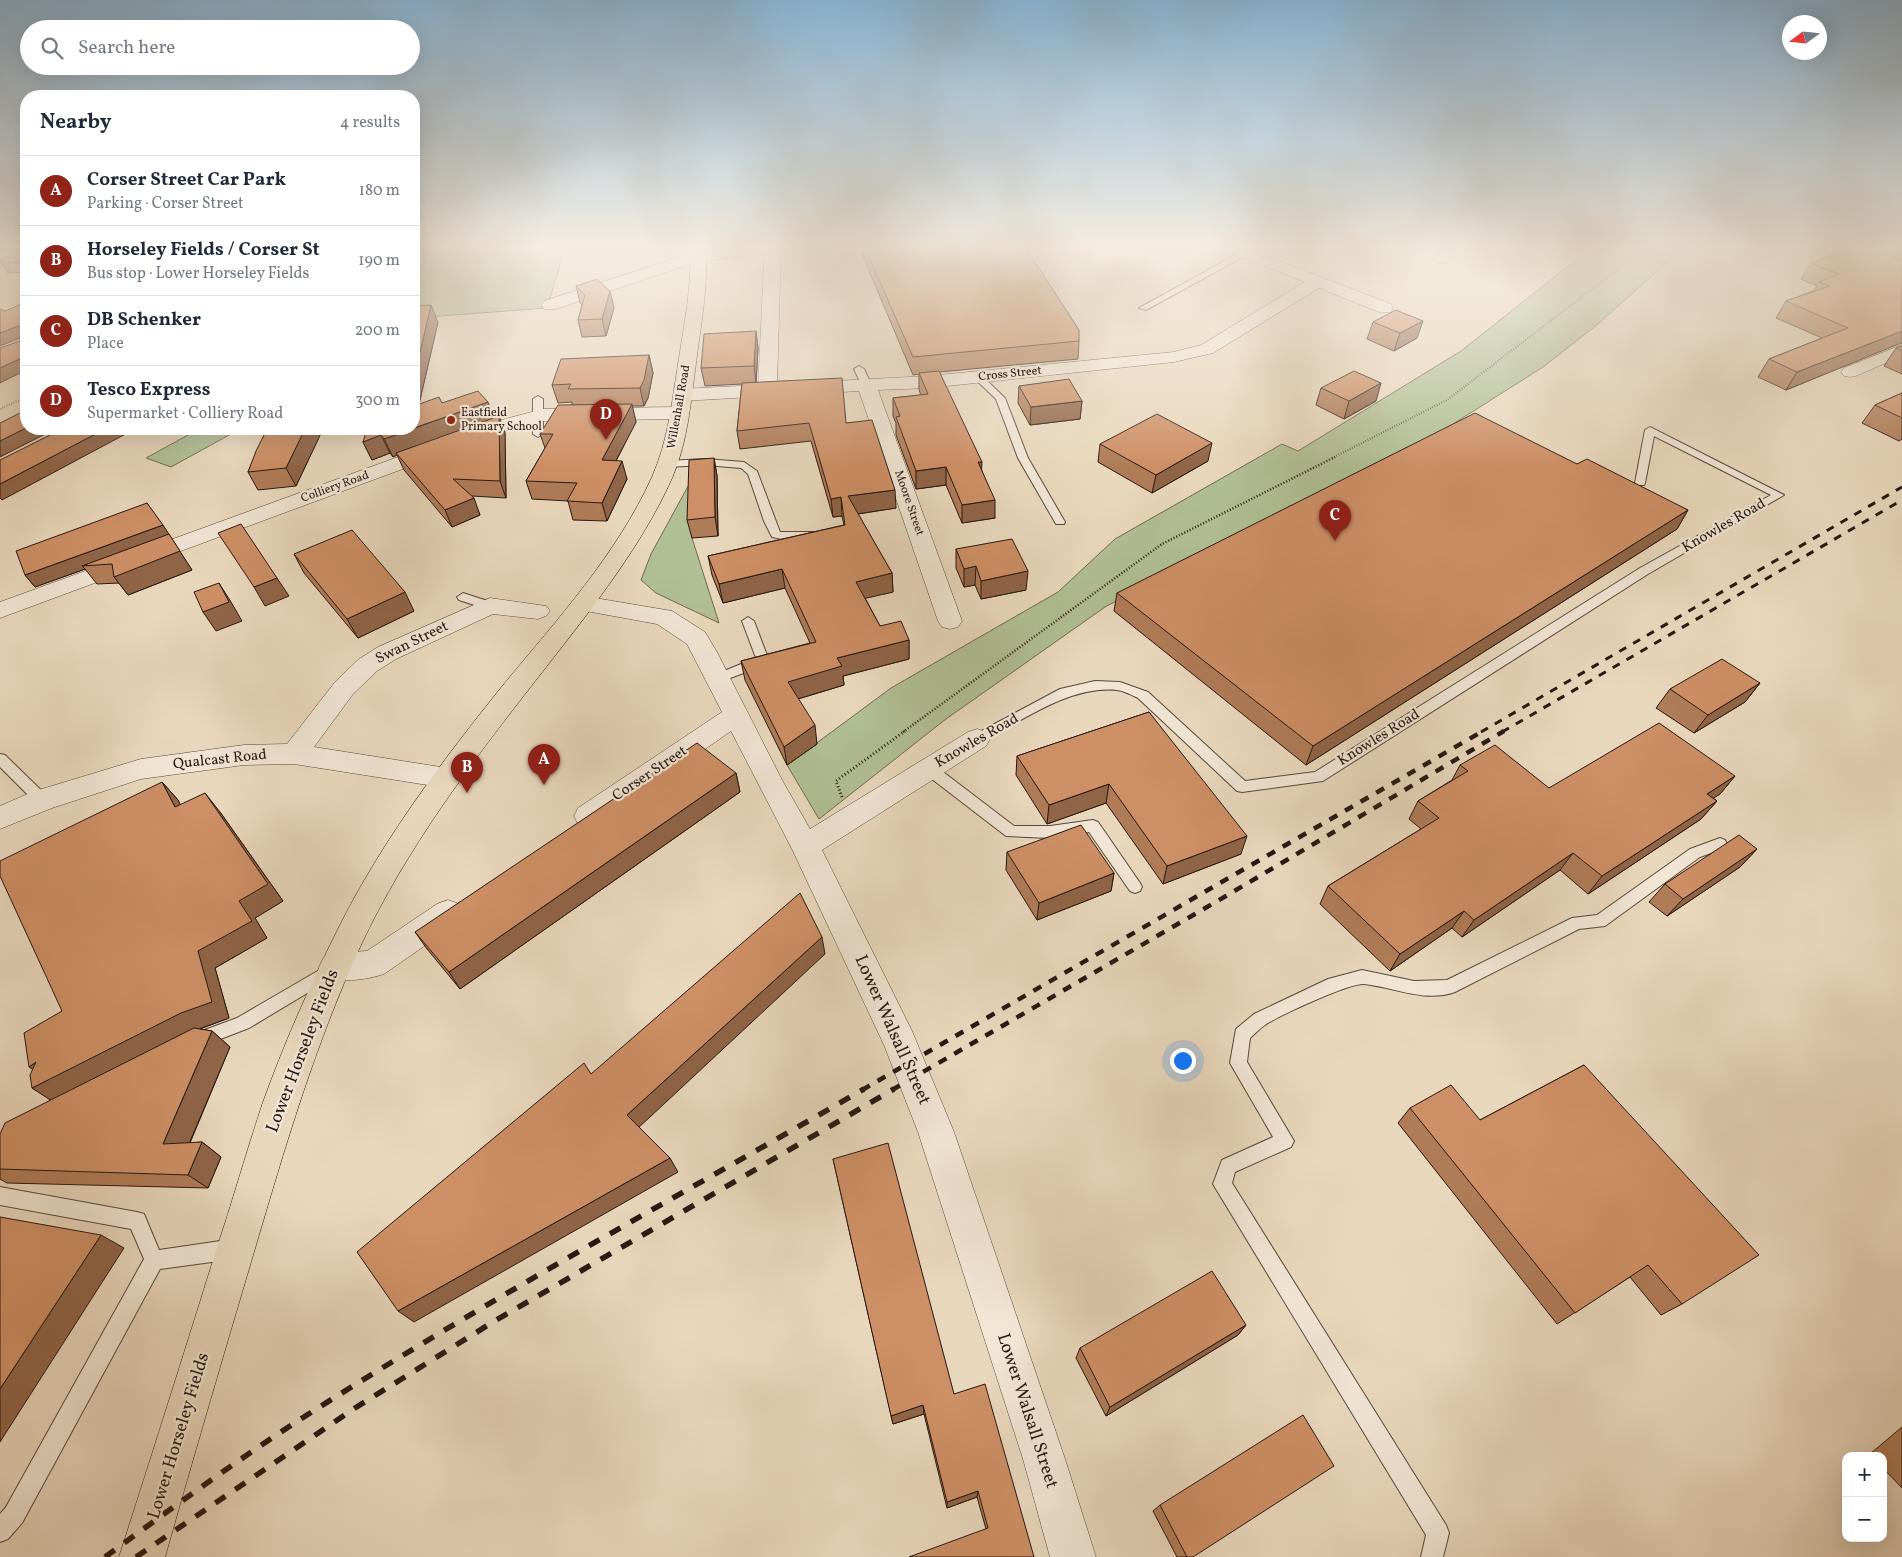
<!DOCTYPE html>
<meta charset="utf-8">
<style>
:root{--surface:#fff;--page:#f2f2f3;--text:#1f2937;--muted:#747a83;--line:#e0e1e3;--accent:#8f2418}
body{margin:0;font-family:Vollkorn,serif;background:var(--page);color:var(--text)}
.controls{position:absolute;right:15px;bottom:15px;display:grid;overflow:hidden;border-radius:10px;box-shadow:0 5px 20px #0002}
.controls button{width:45px;height:45px;display:grid;place-items:center;padding:0;border:0;border-bottom:1px solid var(--line);background:var(--surface);color:var(--text);font:25px sans-serif}
.compass{position:absolute;left:1782px;top:15px;width:45px;height:45px;border-radius:50%;background:var(--surface);box-shadow:0 5px 20px #0002;rotate:255deg}
.you{position:absolute;left:1182px;top:1060px;width:18px;height:18px;margin:-12px;border:4px solid #fff;border-radius:50%;background:#1a73e8;box-shadow:0 0 0 8px #1a73e833}
.badge{display:grid;place-items:center;width:32px;height:32px;border-radius:50%;background:var(--accent);color:#fff;font-size:16px;font-weight:700}
.pin{position:absolute;translate:-50% -41px;filter:drop-shadow(0 1px 2px #0008)}
.pin::after{content:'';position:absolute;top:26px;width:18px;height:15px;background:inherit;clip-path:polygon(0 0,100% 0,50% 100%)}
.list{margin:0;padding:0;list-style:none}
h2{display:flex;justify-content:space-between;align-items:center;height:65px;margin:0;padding:0 20px;font-size:21px}
h2 small{font-size:16px;font-weight:400;color:var(--muted)}
.list li{display:grid;grid-template-columns:32px 1fr auto;gap:15px;align-items:center;box-sizing:border-box;height:70px;padding:0 20px;border-top:1px solid var(--line)}
.list b{display:block;font-size:19px;white-space:nowrap}
.list p{margin:0;font-size:16px;white-space:nowrap;color:var(--muted)}
.list em{font-size:16px;font-style:normal;color:var(--muted)}
.icon{flex:none;width:28px;height:28px;fill:none;stroke:currentColor;stroke-width:2;stroke-linecap:round;stroke-linejoin:round}
.map{position:relative;flex:none;width:1902px;height:1557px;overflow:hidden}
.search{position:absolute;background:var(--surface);box-shadow:0 5px 20px #0002;left:20px;top:20px;width:400px;height:55px;display:flex;align-items:center;gap:12px;box-sizing:border-box;padding:0 18px;border-radius:28px;color:var(--muted);font-size:19px}
.panel{position:absolute;background:var(--surface);box-shadow:0 5px 20px #0002;left:20px;top:90px;width:400px;height:345px;border-radius:20px}
.map>svg:first-child{display:block}
.green{fill:#b1bf95;stroke:#6c6b52}
.lines{fill:none;stroke-linecap:round;stroke-linejoin:round}
.lane-casing{stroke:#58473b;stroke-width:2}
.street-casing{stroke:#58473b;stroke-width:1}
.secondary-casing{stroke:#281710;stroke-width:1}
.highway-casing{stroke:#281710;stroke-width:1}
.path-far2{stroke:#281710;stroke-width:2;stroke-dasharray:0.5 2;stroke-linecap:butt}
.path-far1{stroke:#281710;stroke-width:2.5;stroke-dasharray:1 2;stroke-linecap:butt}
.path{stroke:#281710;stroke-width:3;stroke-dasharray:1 2.5;stroke-linecap:butt}
.lane{fill:#f1e5d4;fill-rule:evenodd}
.street{fill:#f1e5d4;fill-rule:evenodd}
.secondary{fill:#f1e5d4;fill-rule:evenodd}
.highway{fill:#e9d7bd;fill-rule:evenodd}
.rail-far2{stroke:#281710;stroke-width:3;stroke-dasharray:8 8;stroke-linecap:butt}
.rail-far1{stroke:#281710;stroke-width:4.5;stroke-dasharray:9 9;stroke-linecap:butt}
.rail{stroke:#281710;stroke-width:5.5;stroke-dasharray:12 12;stroke-linecap:butt}
.wall{fill:#b07b57;stroke:#281710}
.shaded-wall{fill:#906447;stroke:#281710}
.building{fill:#cd8f65;stroke:#281710}
.poi-dot{fill:#8f2418;stroke:#f1e5d4;stroke-width:2}
.labels{text-anchor:middle;dominant-baseline:central;stroke-width:4.5;stroke-linejoin:round;paint-order:stroke}
.far-street-label{font-size:12px;fill:#281710;stroke:#f1e5d4}
.far-poi-label{font-size:12px;fill:#281710;stroke:#f1e5d4;text-anchor:start}
.street-label{font-size:15px;fill:#281710;stroke:#f1e5d4}
.near-street-label{font-size:18px;fill:#281710;stroke:#f1e5d4}
</style>
<div class="map">
<svg width="1902" height="1557" viewBox="0 0 1902 1557">
<rect width="100%" height="100%" fill="#e9d7bd"/>
<filter id="stains"><feTurbulence type="fractalNoise" baseFrequency=".004" numOctaves="4"/><feColorMatrix values="0 0 0 0 .2 0 0 0 0 .09 0 0 0 0 .02 0 0 0 .5 -.17"/></filter>
<radialGradient id="worn" r=".72"><stop offset=".6" stop-color="#630" stop-opacity="0"/><stop offset="1" stop-color="#630" stop-opacity=".3"/></radialGradient>
<path class="green" d="M414,248H565L547,308L414,318Z
M1591,248H1683L1598,324L1543,367L1453,424L1105,607L946,719L819,819L787,765L891,688L1058,592L1115,539L1282,444L1298,451L1461,351Z
M199,429H240L171,467L146,458Z
M692,479V538L719,623L656,593L641,580L651,554Z"/>
<g class="lines">
<g class="lane-casing">
<path id="lane" d="M1243,251L1250,253L1146,310L1139,308Z
M859,366L864,369L872,386L870,388H864L862,386L854,369Z
M978,374L981,375L1005,398L1028,458L1065,522L1064,524H1056L1018,458L996,399L973,377Z
M538,396L543,399V434L538,437L533,434V399Z
M1650,427L1784,495L1648,574L1323,781L1242,792L1237,791L1138,698C1132,695 1124,691 1117,690C1071,685 1021,721 982,742H972L970,739L972,736L1060,689L1095,681L1120,682L1148,692L1245,781L1315,772L1640,568L1771,495L1654,436L1645,483L1644,485H1636L1635,483L1645,430Z
M705,459L744,462L757,471L780,532H813L818,535C809,544 784,540 772,537L764,521L748,474L741,468L705,465L667,467L662,464L667,461Z
M463,593L494,603L496,606L490,610L459,600L457,597Z
M748,617L754,621L768,658L763,666L722,681H714L712,678L714,675L756,658L742,621Z
M0,754L5,755L47,796L49,800L47,804L42,805L37,804L0,767Z
M929,764L934,765L1014,826H1050L1093,820L1098,822L1140,883L1142,887L1140,891L1135,893L1130,891L1089,832L1050,838L1006,836L924,773L922,769L924,765Z
M1720,838L1725,840L1727,844L1725,848L1700,857L1605,926L1579,929L1455,992C1424,1003 1394,987 1364,984C1349,983 1278,1016 1265,1025C1259,1029 1255,1034 1250,1038L1247,1062L1294,1141L1291,1147L1235,1172L1232,1183L1446,1525L1449,1533L1443,1557H1421L1426,1535L1213,1184L1222,1160L1273,1137L1230,1063L1236,1029L1254,1014L1328,979L1362,970L1414,981L1447,980L1572,918L1597,915L1690,849Z
M328,965L334,967L336,972L334,977L249,1028L197,1048L191,1045L189,1040L191,1035L237,1018Z
M0,1187L137,1212L144,1214L159,1250L234,1239L241,1242L244,1249L241,1256L234,1259L160,1269L22,1523L8,1539L0,1542V1514L6,1507L144,1259L131,1229L0,1205Z"/>
</g>
<g class="street-casing">
<path id="street" d="M765,248H781L777,384L928,376L1174,352L1201,345L1305,282L1227,251L1225,248H1245L1391,304L1393,308L1391,312H1379L1319,288L1213,353L1174,362L928,388L878,390L962,621L958,627L950,629L942,627L938,621L859,391L682,401L675,399L673,395L675,391L682,389L758,385Z
M1448,248H1466L1447,262H1435L1433,259Z
M699,251L705,253L707,256L705,259L556,309H544L542,305L544,301Z
M1902,345V356L1856,376L1850,377L1844,376L1841,372L1844,368Z
M679,407L686,409L689,413L686,417L679,419L543,421L508,430L0,618V602L494,422L543,409Z
M583,596L672,611L705,632L718,654L782,780L810,829L968,732L977,729L986,732L990,739L986,746L822,850L912,1031L954,1132L1065,1459L1096,1557H1050L1023,1459L918,1132L884,1045L792,849L731,731L598,824L588,827L578,824L574,816L578,808L722,712L687,644L657,624L575,609L571,604L575,599Z
M490,598L546,606L550,611L546,616L538,619L493,614L396,659L377,671L353,694L314,747L447,768L457,771L461,778L457,785L447,788L294,764L244,765L141,779L52,808L0,829V806L32,792L141,759L244,745L287,744L335,682L359,659L378,647Z
M448,900L459,904L463,913L459,922L384,974C366,980 342,983 324,977L319,967L324,957L335,953L367,951L437,904Z"/>
</g>
<g class="secondary-casing">
<path id="secondary" d="M734,248H781L778,251L773,253L699,261L693,259L691,256L693,253L699,251Z"/>
</g>
<g class="highway-casing">
<path id="highway" d="M690,248H706C708,287 701,325 696,363C691,401 688,440 673,476C641,549 585,617 536,680C471,763 406,849 361,945C315,1044 285,1147 254,1252C224,1353 194,1455 165,1557H119C152,1455 184,1353 216,1251C232,1203 246,1153 262,1105C283,1046 309,987 337,931C381,842 442,761 504,684C557,620 617,554 652,477C668,441 672,402 678,364C684,325 692,287 690,248Z"/>
</g>
<path class="path-far2" d="M0,409L26,397
M1332,458L1447,400L1646,248"/>
<path class="path-far1" d="M903,732L1162,544L1335,457"/>
<path class="path" d="M842,797L836,781L905,731"/>
<use href="#lane" class="lane"/>
<use href="#street" class="street"/>
<use href="#secondary" class="secondary"/>
<use href="#highway" class="highway"/>
<path class="rail-far2" d="M1481,732L1902,487
M1502,732L1902,500"/>
<path class="rail-far1" d="M862,1090L1483,731
M892,1090L1226,896L1504,731"/>
<path class="rail" d="M105,1557C175,1506 245,1454 318,1408C496,1295 682,1194 864,1089
M136,1557L355,1408L493,1322L894,1089"/>
</g>
<path class="wall" d="M0,248H26V272L8,273L1,263L24,250L0,252Z
M862,248H1026L1079,341L1078,359L939,372L982,471L995,518L962,523L946,485L916,489L896,435V423L893,416V398L921,395L919,390V374L913,375L862,254Z
M1837,248H1902V344L1901,343L1786,390L1758,377L1769,359L1822,338L1776,318L1786,301L1813,291L1817,286L1801,279L1811,263L1832,255Z
M576,286L610,291L614,308L606,336L582,337L578,320L582,305L580,303Z
M438,322L419,404L442,403L494,418L505,433L506,498L472,496L480,515L452,527L404,470L397,455L393,457L390,453L372,460L363,442Z
M1373,322L1417,338L1394,351L1367,339Z
M756,331L758,348L756,382L846,423L896,508L858,514L892,573L893,592L865,598L880,626L909,640V659L843,676L844,685L798,699L817,744L787,765L745,680L741,661L810,643L785,588L723,603L712,575L708,556L844,525L842,516L833,517L811,441L740,449L737,431L742,384L705,386L701,368Z
M1902,346V374L1884,366L1896,348Z
M649,355L653,373L648,398L644,406H632L636,422L616,461L627,479L607,521L573,520L568,501L532,499L526,481L545,448L540,434L572,404V402L558,403L552,385Z
M1019,386L1082,401L1080,419L1030,425L1018,403Z
M1321,388L1376,401L1344,419L1316,405Z
M1902,393V439L1899,441L1862,423L1875,405Z
M267,429H323L296,486L258,490L248,472Z
M1100,444L1208,461L1152,493L1098,462Z
M714,458L717,476L718,536L692,538L687,520Z
M1577,464L1688,510L1677,529L1306,765L1114,611L1117,593Z
M147,503L192,570L128,595L119,583L97,584L85,569L35,587L25,575Z
M956,549L1026,590L981,599L975,585L964,587L956,568Z
M294,554L414,611L358,638L304,573Z
M1760,683L1745,702L1694,733L1656,708L1670,689Z
M1149,712L1241,854L1163,884L1106,803L1047,824L1016,775L1017,756Z
M1460,765L1549,788L1735,776L1720,794L1713,798L1717,801L1701,819L1588,894L1560,870L1462,937L1452,928L1390,971L1320,904L1328,886L1421,829L1409,819L1418,801L1452,780Z
M736,773L740,792L460,989L427,949L415,932Z
M162,782L178,800L180,805L220,812L283,901L255,918L267,938L215,968L229,1018L200,1029L212,1031L230,1047L190,1143L202,1142L221,1157L208,1188L7,1183L0,1179V1134L51,1100L32,1088L62,1011Z
M1757,849L1740,867L1667,916L1649,902L1665,884Z
M1007,852L1114,873L1111,891L1037,920L1006,870Z
M1584,1065L1682,1304L1661,1315L1630,1277L1557,1324L1398,1123L1410,1108L1480,1120Z
M833,1159L954,1394L1034,1557L986,1529L977,1497L947,1508L924,1414L893,1424Z
M1246,1325L1238,1335L1106,1416L1076,1358L1080,1348Z
M1902,1427V1488L1883,1468V1456H1872L1870,1454Z
M1160,1505L1193,1557H1177L1153,1511Z"/>
<path class="shaded-wall" d="M610,291L614,308L606,336L602,319Z
M431,305L438,322L414,426V378Z
M1423,321L1417,338L1394,351L1400,333Z
M18,326L25,336L0,346V333Z
M756,331L758,348L756,383L754,366Z
M1902,331V342L1901,343L1786,390L1797,372Z
M649,355L653,373L648,398L644,406L640,388Z
M26,356V370L0,383V368Z
M1381,383L1376,401L1344,419L1349,401Z
M1082,401L1080,419L1030,425L1031,407Z
M488,402L495,420L396,453L397,455L393,457L384,439Z
M632,404L636,422L607,478L602,460Z
M499,416L505,433L506,498L500,481Z
M26,428V429H55L0,457V441Z
M105,429H135L2,500L0,498V484Z
M305,429H323L296,486L286,468Z
M381,435L390,453L372,460L363,442Z
M1212,443L1208,461L1152,493L1156,475Z
M714,458L717,476L718,536L715,517Z
M622,461L627,479L607,521L602,503Z
M978,462H982L981,480Z
M946,467V485L916,489V471Z
M895,490L896,508L850,515L848,496Z
M841,497L842,516L833,517L831,499Z
M474,498L480,515L452,527L445,510Z
M995,500V518L962,523V505Z
M1688,510L1677,529L1306,765L1313,746Z
M163,525L192,570L128,595L114,577L171,538L82,566L85,569L35,587L25,575Z
M976,566L975,585L964,587V569Z
M782,569L785,588L723,603L719,584Z
M1028,571L1026,590L981,599V581Z
M892,573L893,592L858,600L856,582Z
M277,578L289,596L265,606L254,587Z
M219,583L231,602L242,621L216,631L203,612Z
M405,592L414,611L358,638L347,619Z
M909,640V659L843,676L844,685L791,701L788,682L837,658Z
M1760,683L1745,702L1694,733L1708,715Z
M815,725L817,744L787,765L784,747Z
M736,773L740,792L460,989L449,972Z
M1735,776L1720,794L1692,812L1707,794Z
M162,782L178,800L191,825L175,807Z
M1109,784L1106,803L1047,824L1049,805Z
M205,793L220,812L283,901L255,918L267,938L215,968L229,1018L199,1029L55,1103L32,1088L48,1080L29,1067L198,951L239,901Z
M1717,801L1701,819L1588,894L1602,876Z
M1247,836L1241,854L1163,884L1167,866Z
M1757,849L1740,867L1667,916L1683,899Z
M1573,853L1560,870L1462,937L1474,920Z
M1114,873L1111,891L1037,920L1039,903Z
M1464,911L1452,928L1390,971L1400,954Z
M822,937L825,954L636,1130L627,1115Z
M212,1031L230,1047L183,1158L163,1144Z
M202,1142L221,1157L208,1188L188,1175Z
M670,1158L678,1172L414,1322L398,1311Z
M101,1235L124,1248L0,1442V1389Z
M1246,1325L1238,1335L1106,1416L1110,1407Z
M923,1405L924,1414L893,1424L891,1416Z
M978,1491L977,1497L947,1508V1502Z"/>
<path class="building" d="M865,248H1026L1079,330V341L913,357Z
M1845,248H1902V252H1894V259L1902,261V331L1797,372L1769,359L1848,328L1786,301L1830,286L1819,282L1839,274L1811,263L1850,249Z
M26,249V261L1,263L0,260Z
M597,279L610,291L602,319L578,320L585,295L576,286Z
M26,302V356L0,368V348L20,341L21,328L18,326L0,333V309L5,311Z
M431,305L414,378V306Z
M1396,310L1423,321L1400,333L1373,322Z
M756,331L754,366L701,368L704,334Z
M1902,346V351L1896,348Z
M649,355L644,380L640,388L568,389L571,384L552,385L561,359Z
M939,371L982,462H978L995,500L962,505L946,467L916,471L896,417L900,416L893,398L928,394L919,373Z
M1354,371L1381,383L1349,401L1321,388Z
M842,378L846,423L872,420L895,490L848,496L892,573L856,582L880,626L901,621L909,640L837,658L842,666L788,682L815,725L784,747L741,661L816,642L782,569L719,584L708,556L845,525L841,497L831,499L809,423L737,431L742,383Z
M1069,379L1082,401L1031,407L1019,386Z
M478,391L488,402L414,428V406L439,397L442,403Z
M1902,393V418L1875,405Z
M632,404L602,460L622,461L602,503L567,501L577,483L526,481L553,434H540L558,405Z
M26,410V428L0,441V423Z
M1475,413L1577,464L1587,459L1688,510L1313,746L1117,593Z
M1157,414L1212,443L1156,475L1100,444Z
M499,416L500,481L453,479L474,498L445,510L396,453Z
M62,429H105L0,484V460Z
M267,429H305L286,468L248,472L256,451Z
M367,429H413L384,439L381,435L363,442Z
M714,458L715,517L687,520L689,460Z
M147,503L163,525L25,575L16,551Z
M241,524L277,578L254,587L218,533Z
M352,530L405,592L347,619L294,554Z
M169,534L180,551L114,577L112,564L82,566Z
M1012,539L1028,571L981,581L976,566L964,569L956,549Z
M219,583L229,602L203,612L194,592Z
M1722,659L1760,683L1708,715L1670,689Z
M1149,712L1247,836L1167,866L1109,784L1049,805L1017,756Z
M1659,723L1735,776L1707,794L1717,801L1602,876L1573,853L1474,920L1464,911L1400,954L1328,886L1439,818L1418,801L1468,771L1460,765L1495,745L1549,788Z
M697,743L736,773L449,972L415,932Z
M162,782L175,807L205,793L268,884L239,901L252,921L198,951L212,1002L181,1013L32,1088L30,1075L36,1062L29,1067L24,1033L62,1011L0,876V861Z
M1081,825L1114,873L1039,903L1007,852Z
M1739,835L1757,849L1683,899L1665,884Z
M800,893L822,937L627,1115L670,1158L398,1311L357,1252L584,1063L591,1074Z
M194,1028L212,1031L163,1144L202,1142L188,1175L0,1169V1134L5,1123Z
M1584,1065L1759,1255L1682,1304L1648,1265L1575,1313L1410,1108L1451,1085L1480,1120Z
M888,1143L954,1394L985,1384L1034,1557H909L988,1528L978,1491L947,1502L923,1405L891,1416L833,1159Z
M0,1217L101,1235L0,1389Z
M1212,1271L1246,1325L1110,1407L1080,1348Z
M1303,1415L1334,1466L1193,1557H1187L1160,1505Z"/>
<linearGradient id="sky" x2="0" y2="1"><stop stop-color="#89b5d6"/><stop offset="0.53" stop-color="#f5ede1"/><stop offset="1" stop-color="#f5ede1" stop-opacity="0"/></linearGradient>
<rect width="1902" height="466" fill="url(#sky)"/>
<circle class="poi-dot" cx="451" cy="420" r="5"/>
<g class="labels">
<g class="far-street-label">
<text transform="translate(1010 374) rotate(-6)">Cross Street</text>
<text transform="translate(679 407) rotate(-80)">Willenhall Road</text>
<text transform="translate(335 487) rotate(-20)">Colliery Road</text>
<text transform="translate(909 503) rotate(71)">Moore Street</text>
</g>
<g class="far-poi-label">
<text x="461" y="413">Eastfield<tspan x="461" dy="14">Primary School</tspan></text>
</g>
<g class="street-label">
<text transform="translate(1724 526) rotate(-30)">Knowles Road</text>
<text transform="translate(412 643) rotate(-26)">Swan Street</text>
<text transform="translate(1379 738) rotate(-32)">Knowles Road</text>
<text transform="translate(977 741) rotate(-30)">Knowles Road</text>
<text transform="translate(220 760) rotate(-6)">Qualcast Road</text>
<text transform="translate(650 774) rotate(-34)">Corser Street</text>
</g>
<g class="near-street-label">
<text transform="translate(892 1030) rotate(66)">Lower Walsall Street</text>
<text transform="translate(303 1051) rotate(-69)">Lower Horseley Fields</text>
<text transform="translate(1027 1411) rotate(72)">Lower Walsall Street</text>
<text transform="translate(179 1436) rotate(-73)">Lower Horseley Fields</text>
</g>
</g>
<rect width="100%" height="100%" filter="url(#stains)"/>
<rect width="100%" height="100%" fill="url(#worn)"/>
</svg>
<div class="controls">
<button>+</button>
<button>−</button>
</div>
<svg class="compass" viewBox="-18 -18 36 36"><path d="M0-13l5 13h-10z" fill="#e53935"/><path d="M0 13l5-13h-10z" fill="#747a83"/></svg>
<div class="you"></div>
<div class="pin badge" style="left:544px;top:785px">A</div>
<div class="pin badge" style="left:467px;top:793px">B</div>
<div class="pin badge" style="left:1335px;top:541px">C</div>
<div class="pin badge" style="left:606px;top:440px">D</div>
<div class="search"><svg class="icon" aria-label="search" viewBox="0 0 24 24"><circle cx="10" cy="10" r="6"/><path d="M15 15l6 6"/></svg>Search here</div>
<section class="panel">
<h2>Nearby<small>4 results</small></h2>
<ul class="list">
<li><span class="badge">A</span><div><b>Corser Street Car Park</b><p>Parking · Corser Street</p></div><em>180 m</em></li>
<li><span class="badge">B</span><div><b>Horseley Fields / Corser St</b><p>Bus stop · Lower Horseley Fields</p></div><em>190 m</em></li>
<li><span class="badge">C</span><div><b>DB Schenker</b><p>Place</p></div><em>200 m</em></li>
<li><span class="badge">D</span><div><b>Tesco Express</b><p>Supermarket · Colliery Road</p></div><em>300 m</em></li>
</ul>
</section>
</div>
